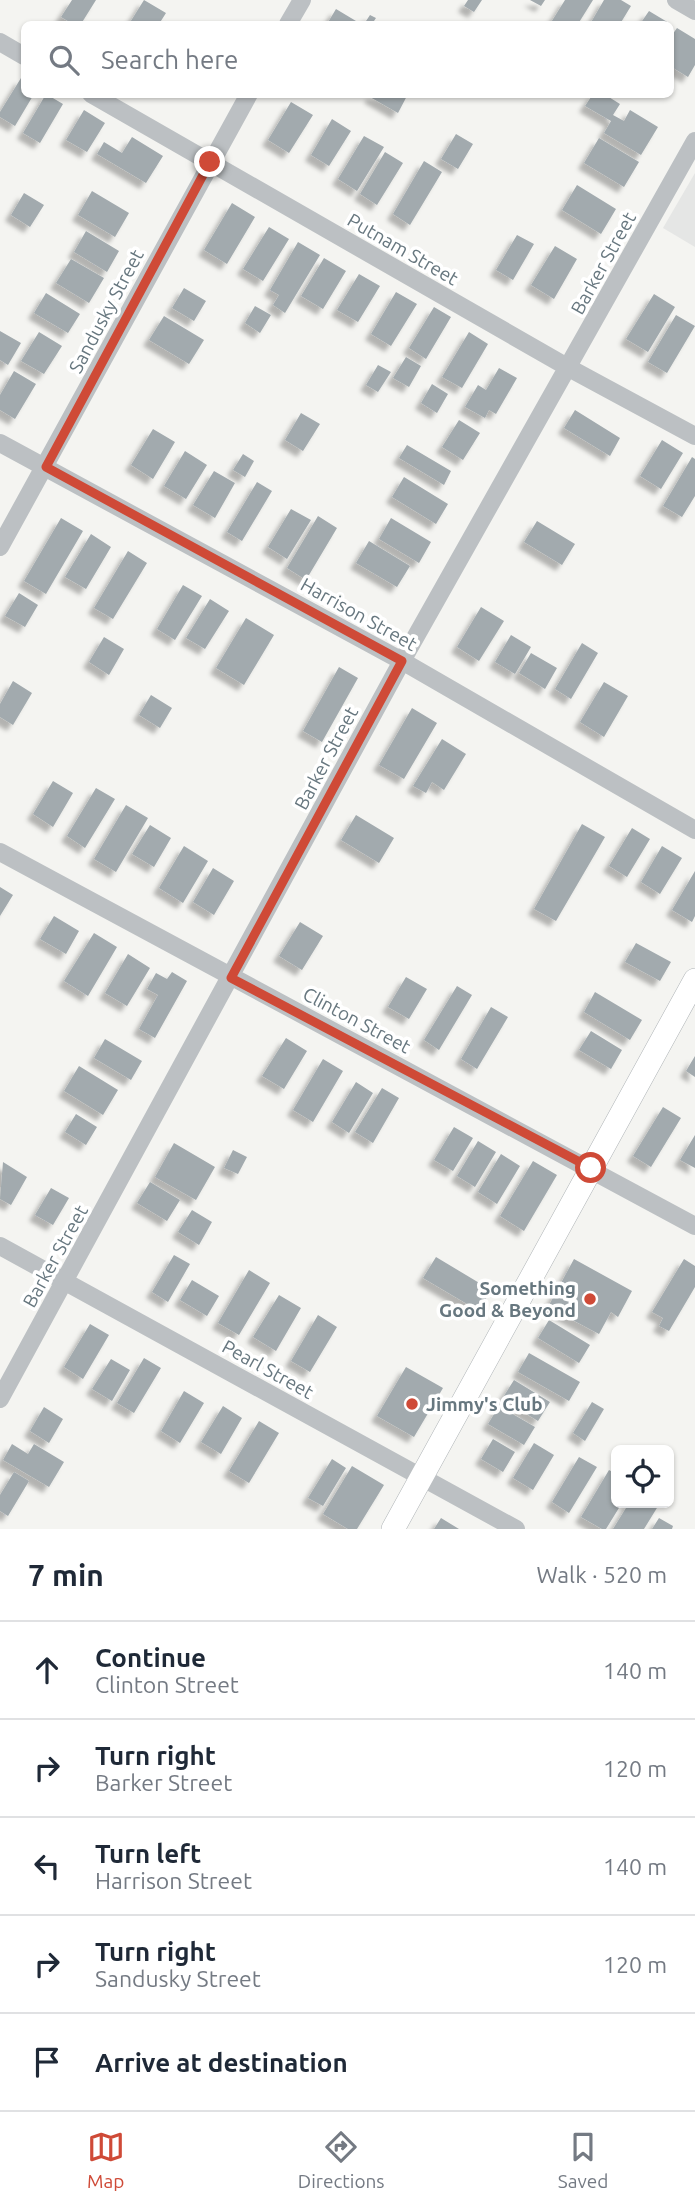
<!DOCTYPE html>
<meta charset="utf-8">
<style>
:root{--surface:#fff;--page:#f2f2f3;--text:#1f2937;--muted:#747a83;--line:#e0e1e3;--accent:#cf4a37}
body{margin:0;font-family:Ubuntu,sans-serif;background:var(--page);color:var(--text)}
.controls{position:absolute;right:21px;bottom:21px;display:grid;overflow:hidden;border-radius:10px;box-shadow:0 2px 5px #0004}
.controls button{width:63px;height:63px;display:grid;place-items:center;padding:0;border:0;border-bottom:2px solid var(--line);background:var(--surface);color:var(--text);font:35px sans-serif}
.stop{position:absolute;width:21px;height:21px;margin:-16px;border:5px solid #cf4a37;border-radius:50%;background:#fff}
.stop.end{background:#cf4a37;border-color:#fff;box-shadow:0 2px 7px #0008}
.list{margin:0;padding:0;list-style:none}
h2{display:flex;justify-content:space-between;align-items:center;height:91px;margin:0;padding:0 28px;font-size:30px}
h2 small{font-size:23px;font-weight:400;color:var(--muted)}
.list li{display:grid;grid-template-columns:46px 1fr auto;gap:21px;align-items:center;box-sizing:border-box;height:98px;padding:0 28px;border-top:2px solid var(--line)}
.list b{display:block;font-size:26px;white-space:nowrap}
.list p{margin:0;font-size:23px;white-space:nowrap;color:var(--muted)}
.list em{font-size:23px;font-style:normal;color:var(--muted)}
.icon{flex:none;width:38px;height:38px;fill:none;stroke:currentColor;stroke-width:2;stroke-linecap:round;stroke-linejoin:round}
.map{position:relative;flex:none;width:695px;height:1529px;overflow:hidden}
.search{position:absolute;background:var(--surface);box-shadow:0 2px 5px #0004;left:21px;right:21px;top:21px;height:77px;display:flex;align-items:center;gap:18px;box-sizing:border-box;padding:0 24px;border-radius:10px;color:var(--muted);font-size:26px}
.sheet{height:581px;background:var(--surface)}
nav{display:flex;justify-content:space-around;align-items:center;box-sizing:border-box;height:98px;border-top:2px solid var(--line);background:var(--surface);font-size:19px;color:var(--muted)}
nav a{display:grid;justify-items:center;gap:4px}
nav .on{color:var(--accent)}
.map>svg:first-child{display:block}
.built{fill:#e5e6e5}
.building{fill:#a2aaae;filter:url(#shadow)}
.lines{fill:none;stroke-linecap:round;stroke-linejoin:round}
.secondary-casing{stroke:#afb4b7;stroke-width:24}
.street{stroke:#bcc0c3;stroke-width:18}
.secondary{stroke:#fff;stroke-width:23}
.route{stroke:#cf4a37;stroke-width:9}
.poi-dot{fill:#cf4a37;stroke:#fff;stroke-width:2.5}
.labels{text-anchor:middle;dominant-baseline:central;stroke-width:7;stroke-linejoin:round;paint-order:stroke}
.street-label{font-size:19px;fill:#67777f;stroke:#fff}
.poi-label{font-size:19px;font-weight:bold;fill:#67777f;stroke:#fff;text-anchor:end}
</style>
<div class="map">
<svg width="695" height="1529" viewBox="0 0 695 1529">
<defs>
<filter id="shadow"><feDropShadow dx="-6" dy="6" stdDeviation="2" flood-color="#0004"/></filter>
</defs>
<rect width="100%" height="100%" fill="#f4f4f1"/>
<path class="built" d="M695,173V247L663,228Z"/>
<path class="building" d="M72,0H96L81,24H73L61,17Z
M144,0L166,13L159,24H129Z
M468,0H482L474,12L464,6Z
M530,0H545L541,6Z
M565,0H593L578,24H550Z
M604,0H621L631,6L620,24H590Z
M336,9L361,24H327Z
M649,11L669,23L668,24H640Z
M370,15L376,18L372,24H364Z
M677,28L695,39V65L688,77L670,66V38Z
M21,78L24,80V94H34L15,126L0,117V112Z
M46,94L63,104L40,143L23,133Z
M372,94H408L398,113L370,97Z
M593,94H604L620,104L613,115L624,121L630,110L658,127L641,155L604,133L611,121L585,106Z
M291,102L313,115L289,153L268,140Z
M84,110L105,123L87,152L66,140Z
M332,119L351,131L329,166L311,155Z
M456,134L473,144L458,169L441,159Z
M364,136L384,147L357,191L338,179Z
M132,137L163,156L146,183L97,154L104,142L122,153Z
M599,138L639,162L624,187L584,163Z
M385,152L403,163L377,205L360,194Z
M424,161L442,172L410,225L393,214Z
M577,185L616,209L601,234L562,210Z
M92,191L129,213L115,237L78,215Z
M24,193L44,205L30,227L11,215Z
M232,203L255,217L227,264L204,250Z
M269,227L289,239L263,281L243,269Z
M86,231L119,251L107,272L74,252Z
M517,235L534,244L513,280L496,270Z
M298,242L320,255L285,313L273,305L279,295L270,290Z
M555,246L577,259L554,299L531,285Z
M324,258L346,271L323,309L301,296Z
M71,259L104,278L89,303L56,283Z
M359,274L380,286L358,322L337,310Z
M184,288L206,301L194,321L172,308Z
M396,292L417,304L391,346L371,334Z
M46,293L80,314L68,333L34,313Z
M654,294L675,307L648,352L626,339Z
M255,306L271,315L260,333L245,323Z
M434,307L451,317L426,359L409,348Z
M676,315L695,326L667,373L648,362Z
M164,316L204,340L189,364L149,340Z
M0,331L21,343L8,365L0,360Z
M39,332L62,346L44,374L21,361Z
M469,332L488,344L462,388L442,377Z
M406,357L421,366L409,387L393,378Z
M378,365L391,372L378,392L366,385Z
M499,368L517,378L496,414L489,410L485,418L465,407L478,385L486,390Z
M14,371L36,384L15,419L0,410V395Z
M432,384L448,394L437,413L421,403Z
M575,410L620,438L610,456L564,428Z
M301,413L320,424L303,451L285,440Z
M459,420L480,433L463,460L442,447Z
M153,429L175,442L153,479L131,465Z
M662,440L683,453L661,489L640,476Z
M407,445L451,471L444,485L399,458Z
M185,451L207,465L186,499L164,486Z
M243,454L254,461L245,477L233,470Z
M692,457L695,459V496L682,517L663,506Z
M214,471L235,483L215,518L193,505Z
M404,477L448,504L436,524L392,497Z
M257,482L272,491L242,541L227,532Z
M291,509L311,520L287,559L268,547Z
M318,516L337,528L306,580L287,568Z
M61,518L83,531L46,594L24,581Z
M391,518L431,542L419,563L379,539Z
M537,521L575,544L562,565L524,542Z
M91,534L111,547L86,589L65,577Z
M369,541L410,566L397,587L356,563Z
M128,551L147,563L113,619L94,608Z
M183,585L202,596L175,640L157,629Z
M19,593L38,605L25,627L5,616Z
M210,599L229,611L205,649L186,638Z
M481,607L504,621L479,661L457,647Z
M246,618L274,635L244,685L216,668Z
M511,635L531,647L515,674L495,662Z
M104,637L124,649L109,675L89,662Z
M582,643L598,653L571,699L555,689Z
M531,653L557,668L545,689L519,673Z
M339,667L358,678L322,742L303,731Z
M13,681L32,693L13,725L0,717V704Z
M604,682L628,696L604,737L580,722Z
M151,695L172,708L160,728L139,715Z
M412,708L437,723L404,779L379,765Z
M442,739L466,754L444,790L432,782L426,793L413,786Z
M53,781L73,793L53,827L33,814Z
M96,788L115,799L85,848L67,836Z
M126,805L148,818L116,872L94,859Z
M356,815L394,838L379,863L341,840Z
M582,824L605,837L556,921L534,909Z
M150,825L171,838L154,867L132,854Z
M632,828L650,839L627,877L609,866Z
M184,846L208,861L183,903L159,888Z
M662,846L682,858L660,894L641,882Z
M213,868L234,881L214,915L193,902Z
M695,871V916L692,922L672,910Z
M0,887L13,895L0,916Z
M54,916L79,931L66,954L40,939Z
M300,922L323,936L302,970L279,956Z
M94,933L117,947L88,996L64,981Z
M636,943L671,962L660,981L625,962Z
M128,954L150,968L127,1006L105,993Z
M172,972L187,981L155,1038L139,1029L158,995L147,989L156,973L167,979Z
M406,977L427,989L409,1019L388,1007Z
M457,986L472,995L439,1050L424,1040Z
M595,992L642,1020L630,1040L584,1012Z
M491,1007L508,1017L477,1069L461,1059Z
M591,1031L622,1050L611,1069L579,1050Z
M286,1038L307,1051L284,1089L262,1076Z
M105,1039L142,1061L131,1080L94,1058Z
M695,1056V1077L686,1071Z
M323,1059L343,1071L313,1122L293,1110Z
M79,1066L118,1090L103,1115L64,1091Z
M356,1082L373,1093L349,1133L332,1122Z
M382,1088L399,1098L373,1143L355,1132Z
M663,1107L681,1118L651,1167L633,1156Z
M76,1114L97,1127L86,1145L65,1132Z
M454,1127L473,1138L453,1171L434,1160Z
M695,1135V1168L680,1160Z
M478,1141L496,1152L475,1187L457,1176Z
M174,1143L215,1167L196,1200L155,1177Z
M233,1150L247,1157L238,1174L224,1168Z
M501,1154L520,1166L497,1204L478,1192Z
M533,1161L557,1175L524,1231L500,1216Z
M3,1162L27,1177L11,1205L0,1199Z
M150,1182L180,1200L167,1221L137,1203Z
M51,1188L69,1198L53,1225L35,1215Z
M192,1210L212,1222L199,1245L178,1232Z
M174,1255L190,1264L168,1302L152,1292Z
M436,1257L491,1290L479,1311L423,1278Z
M574,1259L632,1291L618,1317L611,1312L599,1334L548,1307Z
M684,1259L695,1266V1287L669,1331L659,1326L663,1318L652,1312Z
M249,1270L270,1283L239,1335L218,1323Z
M192,1280L219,1296L207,1316L180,1300Z
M279,1295L301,1308L276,1351L253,1337Z
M318,1315L337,1327L310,1372L291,1361Z
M549,1320L590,1345L579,1363L538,1338Z
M90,1324L109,1335L83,1379L64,1367Z
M529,1353L580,1382L569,1401L518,1372Z
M144,1358L161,1368L134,1413L117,1403Z
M111,1359L130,1370L112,1401L92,1389Z
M406,1367L443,1388L414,1437L377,1416Z
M514,1380L550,1402L538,1421L502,1399Z
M184,1391L204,1403L180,1443L161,1431Z
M592,1402L604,1409L585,1441L573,1433Z
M223,1406L242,1418L221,1454L201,1442Z
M499,1406L535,1427L524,1445L488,1424Z
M44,1407L63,1419L49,1443L30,1431Z
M259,1421L279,1433L249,1483L229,1471Z
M493,1439L515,1452L503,1472L481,1459Z
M534,1443L554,1455L533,1490L513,1478Z
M12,1444L28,1454L34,1444L64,1462L49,1487L3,1460Z
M579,1457L597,1467L569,1513L552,1502Z
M332,1459L346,1468L323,1506L308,1498Z
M352,1466L384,1485L357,1529H348L323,1514Z
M609,1470L616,1474V1503H622L606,1529H602L581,1517Z
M14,1472L29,1481L8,1516L0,1511V1495Z
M629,1503H660L644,1529H613Z
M441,1518L459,1529H434Z
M659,1518L673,1526L672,1529H652Z"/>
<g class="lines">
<g class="secondary-casing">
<path id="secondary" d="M393,1529L695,980"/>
</g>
<path class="street" d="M676,0L695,11
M288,24L302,0
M0,42L24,56
M91,94L569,368L695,436
M0,443L402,661L695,830
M0,547L249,94
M0,852L695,1226
M0,1246L516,1529
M0,1399L402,661L695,141"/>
<use href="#secondary" class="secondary"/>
</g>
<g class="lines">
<path class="route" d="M210,162L46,467L402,661L231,978L591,1168"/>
</g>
<g class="poi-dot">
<circle cx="590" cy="1299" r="7"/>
<circle cx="412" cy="1404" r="7"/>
</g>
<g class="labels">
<g class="street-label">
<text transform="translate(403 249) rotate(30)">Putnam Street</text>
<text transform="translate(603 263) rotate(-61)">Barker Street</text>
<text transform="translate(106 311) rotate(-62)">Sandusky Street</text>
<text transform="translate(359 614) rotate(29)">Harrison Street</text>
<text transform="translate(326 758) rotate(-62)">Barker Street</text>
<text transform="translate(357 1020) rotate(28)">Clinton Street</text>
<text transform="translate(55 1256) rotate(-61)">Barker Street</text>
<text transform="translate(268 1369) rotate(29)">Pearl Street</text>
</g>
<g class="poi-label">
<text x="576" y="1288">Something<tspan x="576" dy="22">Good &amp; Beyond</tspan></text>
<text x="426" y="1404" text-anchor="start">Jimmy's Club</text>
</g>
</g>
</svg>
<div class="controls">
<button><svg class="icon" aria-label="locate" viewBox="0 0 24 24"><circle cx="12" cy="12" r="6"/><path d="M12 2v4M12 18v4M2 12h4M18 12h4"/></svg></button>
</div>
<div class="stop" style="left:591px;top:1168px"></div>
<div class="stop end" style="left:210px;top:162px"></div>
<div class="search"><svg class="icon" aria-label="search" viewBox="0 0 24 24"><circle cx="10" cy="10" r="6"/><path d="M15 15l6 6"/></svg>Search here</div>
</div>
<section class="sheet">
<h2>7 min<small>Walk · 520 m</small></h2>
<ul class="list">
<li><svg class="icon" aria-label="ahead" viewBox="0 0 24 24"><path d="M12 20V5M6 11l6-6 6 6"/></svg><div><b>Continue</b><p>Clinton Street</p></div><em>140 m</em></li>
<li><svg class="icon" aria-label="right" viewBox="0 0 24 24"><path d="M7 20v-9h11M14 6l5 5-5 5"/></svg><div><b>Turn right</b><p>Barker Street</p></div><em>120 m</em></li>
<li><svg class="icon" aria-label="left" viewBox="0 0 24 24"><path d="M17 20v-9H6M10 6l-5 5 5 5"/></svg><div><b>Turn left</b><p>Harrison Street</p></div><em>140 m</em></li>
<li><svg class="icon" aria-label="right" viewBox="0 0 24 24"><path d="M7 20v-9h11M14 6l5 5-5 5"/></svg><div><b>Turn right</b><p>Sandusky Street</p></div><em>120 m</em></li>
<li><svg class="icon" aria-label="arrive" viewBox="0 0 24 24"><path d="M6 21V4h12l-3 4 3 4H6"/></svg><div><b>Arrive at destination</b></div></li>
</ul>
</section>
<nav>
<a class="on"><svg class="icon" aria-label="map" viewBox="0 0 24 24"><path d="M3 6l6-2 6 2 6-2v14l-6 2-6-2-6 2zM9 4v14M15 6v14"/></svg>Map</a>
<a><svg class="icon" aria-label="directions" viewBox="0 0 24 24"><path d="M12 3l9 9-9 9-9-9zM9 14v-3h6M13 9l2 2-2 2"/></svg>Directions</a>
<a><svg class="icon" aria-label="saved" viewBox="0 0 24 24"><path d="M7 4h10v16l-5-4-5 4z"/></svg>Saved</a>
</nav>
